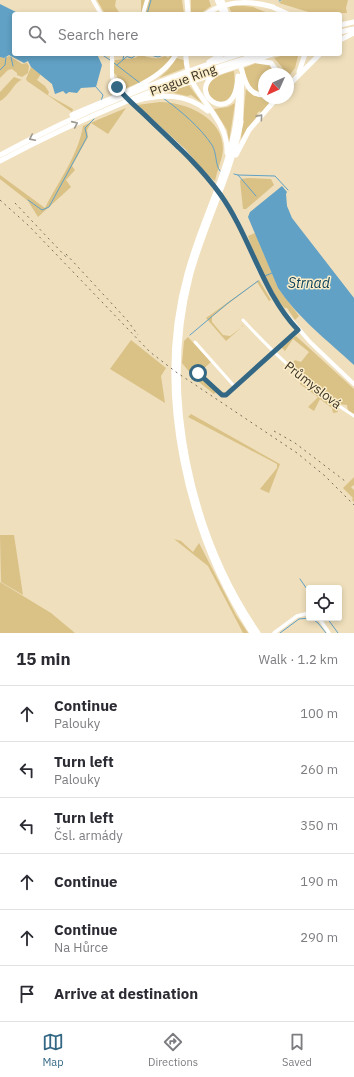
<!DOCTYPE html>
<meta charset="utf-8">
<style>
:root{--surface:#fff;--page:#f7f7f7;--text:#2b2b33;--muted:#7c7c81;--line:#e1e1e2;--accent:#336784}
body{margin:0;font-family:"IBM Plex Sans",sans-serif;background:var(--page);color:var(--text)}
.controls{position:absolute;right:12px;bottom:12px;display:grid;overflow:hidden;border-radius:4px;box-shadow:0 2px 6px #0003}
.controls button{width:36px;height:36px;display:grid;place-items:center;padding:0;border:0;border-bottom:1px solid var(--line);background:var(--surface);color:var(--text);font:20px sans-serif}
.compass{position:absolute;left:258px;top:68px;width:36px;height:36px;border-radius:50%;background:var(--surface);box-shadow:0 2px 6px #0003;rotate:225deg}
.stop{position:absolute;width:12px;height:12px;margin:-9px;border:3px solid #336784;border-radius:50%;background:#fff}
.stop.end{background:#336784;border-color:#fff;box-shadow:0 1px 4px #0008}
.list{margin:0;padding:0;list-style:none}
h2{display:flex;justify-content:space-between;align-items:center;height:52px;margin:0;padding:0 16px;font-size:17px}
h2 small{font-size:13px;font-weight:400;color:var(--muted)}
.list li{display:grid;grid-template-columns:26px 1fr auto;gap:12px;align-items:center;box-sizing:border-box;height:56px;padding:0 16px;border-top:1px solid var(--line)}
.list b{display:block;font-size:15px;white-space:nowrap}
.list p{margin:0;font-size:13px;white-space:nowrap;color:var(--muted)}
.list em{font-size:13px;font-style:normal;color:var(--muted)}
.icon{flex:none;width:22px;height:22px;fill:none;stroke:currentColor;stroke-width:2;stroke-linecap:round;stroke-linejoin:round}
.map{position:relative;flex:none;width:354px;height:633px;overflow:hidden}
.search{position:absolute;background:var(--surface);box-shadow:0 2px 6px #0003;left:12px;right:12px;top:12px;height:44px;display:flex;align-items:center;gap:10px;box-sizing:border-box;padding:0 14px;border-radius:4px;color:var(--muted);font-size:15px}
.sheet{height:388px;background:var(--surface)}
nav{display:flex;justify-content:space-around;align-items:center;box-sizing:border-box;height:56px;border-top:1px solid var(--line);background:var(--surface);font-size:11px;color:var(--muted)}
nav a{display:grid;justify-items:center;gap:2px}
nav .on{color:var(--accent)}
.map>svg:first-child{display:block}
.green{fill:#dac186}
.water{fill:#61a1c5}
.lines{fill:none;stroke-linecap:round;stroke-linejoin:round}
.stream{stroke:#61a1c5;stroke-width:1}
.minor{stroke:#fff;stroke-width:3}
.tertiary{stroke:#fff;stroke-width:3.5}
.secondary{stroke:#fff;stroke-width:4}
.trunk{stroke:#fff;stroke-width:4.5}
.motorway{stroke:#fff;stroke-width:5}
.rail{stroke:#796f5a;stroke-width:1;stroke-dasharray:2 4;stroke-linecap:butt}
.oneway{stroke:#9c9892}
.route{stroke:#336784;stroke-width:5}
.labels{text-anchor:middle;dominant-baseline:central;stroke-width:3;stroke-linejoin:round;paint-order:stroke}
.street-label{font-size:13px;fill:#383224;stroke:#fcedc9}
.water-label{font-size:14px;font-style:italic;fill:#0c425b;stroke:#fcedc9}
</style>
<div class="map">
<svg width="354" height="633" viewBox="0 0 354 633">
<rect width="100%" height="100%" fill="#efdfbc"/>
<path class="green" d="M97,0H116L115,6L120,14H105Z
M141,0H182L184,14H141Z
M191,0H209L211,6L200,14H191Z
M282,0H348L346,8L347,13L315,14L279,3Z
M235,5L253,7L268,13L232,14L229,7Z
M172,54H174C160,73 143,82 121,90L117,76L113,72L115,60L135,58L140,55C149,57 156,61 165,56L168,58Z
M287,54H297L298,56L295,68L288,77V74H284L282,67L274,58Z
M9,56L22,64L27,63L29,66L28,73L22,77L17,75V73L12,69L8,70L0,78V57L5,58Z
M176,58L184,60L185,68L159,78L168,70Z
M259,62L268,63L277,74H264V94C248,90 247,82 244,68Z
M31,67L41,74L37,80L45,86L49,92L48,95L73,109L72,112L27,81L26,79Z
M234,71L235,87L230,99L221,103L210,99L207,86C215,76 222,74 234,71Z
M14,77L22,80C15,81 10,96 0,101V92Z
M188,84L202,103L191,95L187,96L165,91Z
M246,89L254,96L274,98L261,113L260,111L257,113L258,115L241,139Z
M160,102C186,102 224,118 223,150C222,160 217,171 215,181L211,178L187,152L137,105Z
M235,103L229,142L227,130L214,109L228,107Z
M126,108L108,134L91,123L87,130L88,137L72,166L75,170L66,180L71,187L38,217L28,201L0,179V175L45,208C58,182 78,156 83,126Z
M248,178L271,179L274,185L246,209H243L240,181L241,179Z
M255,233L278,288L299,316L295,320L287,308H285C267,293 255,258 248,236Z
M259,280L271,300L269,301L257,282L212,316V322L223,335L230,336L242,327V325L243,326L226,341L206,318Z
M296,336L354,389V414L348,411L347,405L338,404L312,385L291,365L295,360L301,362L309,352L293,339L285,351L282,348V346Z
M188,337L211,362L198,374L216,392L214,394L195,379L182,363L184,341Z
M131,340L166,368L161,376L165,403L110,369Z
M300,381H302L311,389L338,408V412L333,413L332,408L320,399L314,411L311,409L312,407L311,409L308,407L318,397L300,384Z
M191,414L280,464L269,493L260,489L277,468V464L188,417Z
M354,477V485L351,487L354,490V502L352,500L353,498L343,488Z
M0,535H14L23,595L1,582Z
M174,539L181,541L193,552L199,543L236,615L248,633H243L208,566Z
M0,582L51,613L75,633H0Z"/>
<path class="water" d="M0,4L20,14H14V54H97L102,65L96,87L81,88L77,93L69,92L66,94L63,91L55,94L52,84L31,67L28,61L24,63L9,55L4,58L0,57Z
M282,186L287,192L286,194L287,206L292,218L354,298V365C326,339 300,320 278,288L248,217L250,212Z"/>
<g class="lines">
<path class="stream" d="M279,1L281,0
M147,14L151,0
M101,54L110,60
M147,54L158,57L163,55
M11,57L13,66
M128,57L132,58L137,54
M123,59L124,54
M114,63L140,83
M117,65L130,54
M0,70L5,65L6,57
M113,86L116,91
M96,87L103,95L101,101
M163,98C181,111 200,127 212,145C217,153 215,165 220,171
M137,110L177,149
M234,174L238,175L256,196
M238,175L275,176L288,190
M28,200L42,210L49,207L87,137L85,128L94,119
M265,276L272,273
M190,335L228,303L258,281
M300,579L309,592
M311,618L318,623L326,633
M327,618L338,633
M280,633L299,619L309,618"/>
<path class="minor" d="M243,320C276,356 312,389 354,416
M195,342L235,387L298,330
M198,373L222,395H225L235,387
M308,606V613"/>
<path class="tertiary" d="M319,618L329,633
M274,633L297,616L309,613"/>
<path class="secondary" d="M93,0L101,14
M143,14L147,0
M112,54V77L119,91L184,151L211,182L236,218L259,270L279,306L310,342L354,384"/>
<path class="trunk" d="M217,0L223,14
M222,0L227,14
M238,104V85
M241,122L242,75"/>
<path class="motorway" d="M187,0L188,14
M270,6L288,14
M206,14C227,0 249,0 273,7
M340,25L354,22
M340,32L354,29
M340,40L354,33
M186,54C184,94 229,114 227,153
M257,61L271,63L279,74
M209,62L222,54
M240,64C244,77 246,95 264,95
M299,72L305,54
M215,75C190,91 221,117 233,97C237,91 237,83 238,76
M288,86L320,54
M161,92L273,54
M135,101C161,94 186,93 208,111
M238,104C234,164 202,217 187,274C154,392 187,533 252,633
M72,115C103,100 161,84 176,54
M241,122C231,176 204,224 190,277C160,394 190,534 258,633
M0,155C77,114 157,80 240,54
M236,155L249,130L277,98
M0,161C83,117 170,81 260,54"/>
<path class="rail" d="M0,200L29,226L150,352L176,372L297,453L325,476L354,505
M15,203L68,259
M66,254L127,320L138,335
M274,431L295,443L345,481"/>
</g>
<defs><path id="oneway-chevron" d="M-2-3.5L2.5 0L-2 3.5" fill="none" stroke-width="1.6" stroke-linecap="round" stroke-linejoin="round"/></defs>
<g class="oneway">
<use href="#oneway-chevron" transform="translate(260 117) rotate(-49)"/>
<use href="#oneway-chevron" transform="translate(75 124) rotate(-24)"/>
<use href="#oneway-chevron" transform="translate(32 138) rotate(154)"/>
</g>
<g class="lines">
<path class="route" d="M117,87C126,99 139,109 149,119C174,143 200,166 220,194C251,237 261,291 298,330L226,395H222L198,373"/>
</g>
<g class="labels">
<g class="street-label">
<text transform="translate(183 80) rotate(-20)">Prague Ring</text>
<text transform="translate(313 385) rotate(38)">Průmyslová</text>
</g>
<g class="water-label">
<text x="309" y="283">Strnad</text>
</g>
</g>
</svg>
<div class="controls">
<button><svg class="icon" aria-label="locate" viewBox="0 0 24 24"><circle cx="12" cy="12" r="6"/><path d="M12 2v4M12 18v4M2 12h4M18 12h4"/></svg></button>
</div>
<svg class="compass" viewBox="-18 -18 36 36"><path d="M0-13l5 13h-10z" fill="#e53935"/><path d="M0 13l5-13h-10z" fill="#7c7c81"/></svg>
<div class="stop" style="left:198px;top:373px"></div>
<div class="stop end" style="left:117px;top:87px"></div>
<div class="search"><svg class="icon" aria-label="search" viewBox="0 0 24 24"><circle cx="10" cy="10" r="6"/><path d="M15 15l6 6"/></svg>Search here</div>
</div>
<section class="sheet">
<h2>15 min<small>Walk · 1.2 km</small></h2>
<ul class="list">
<li><svg class="icon" aria-label="ahead" viewBox="0 0 24 24"><path d="M12 20V5M6 11l6-6 6 6"/></svg><div><b>Continue</b><p>Palouky</p></div><em>100 m</em></li>
<li><svg class="icon" aria-label="left" viewBox="0 0 24 24"><path d="M17 20v-9H6M10 6l-5 5 5 5"/></svg><div><b>Turn left</b><p>Palouky</p></div><em>260 m</em></li>
<li><svg class="icon" aria-label="left" viewBox="0 0 24 24"><path d="M17 20v-9H6M10 6l-5 5 5 5"/></svg><div><b>Turn left</b><p>Čsl. armády</p></div><em>350 m</em></li>
<li><svg class="icon" aria-label="ahead" viewBox="0 0 24 24"><path d="M12 20V5M6 11l6-6 6 6"/></svg><div><b>Continue</b></div><em>190 m</em></li>
<li><svg class="icon" aria-label="ahead" viewBox="0 0 24 24"><path d="M12 20V5M6 11l6-6 6 6"/></svg><div><b>Continue</b><p>Na Hůrce</p></div><em>290 m</em></li>
<li><svg class="icon" aria-label="arrive" viewBox="0 0 24 24"><path d="M6 21V4h12l-3 4 3 4H6"/></svg><div><b>Arrive at destination</b></div></li>
</ul>
</section>
<nav>
<a class="on"><svg class="icon" aria-label="map" viewBox="0 0 24 24"><path d="M3 6l6-2 6 2 6-2v14l-6 2-6-2-6 2zM9 4v14M15 6v14"/></svg>Map</a>
<a><svg class="icon" aria-label="directions" viewBox="0 0 24 24"><path d="M12 3l9 9-9 9-9-9zM9 14v-3h6M13 9l2 2-2 2"/></svg>Directions</a>
<a><svg class="icon" aria-label="saved" viewBox="0 0 24 24"><path d="M7 4h10v16l-5-4-5 4z"/></svg>Saved</a>
</nav>
